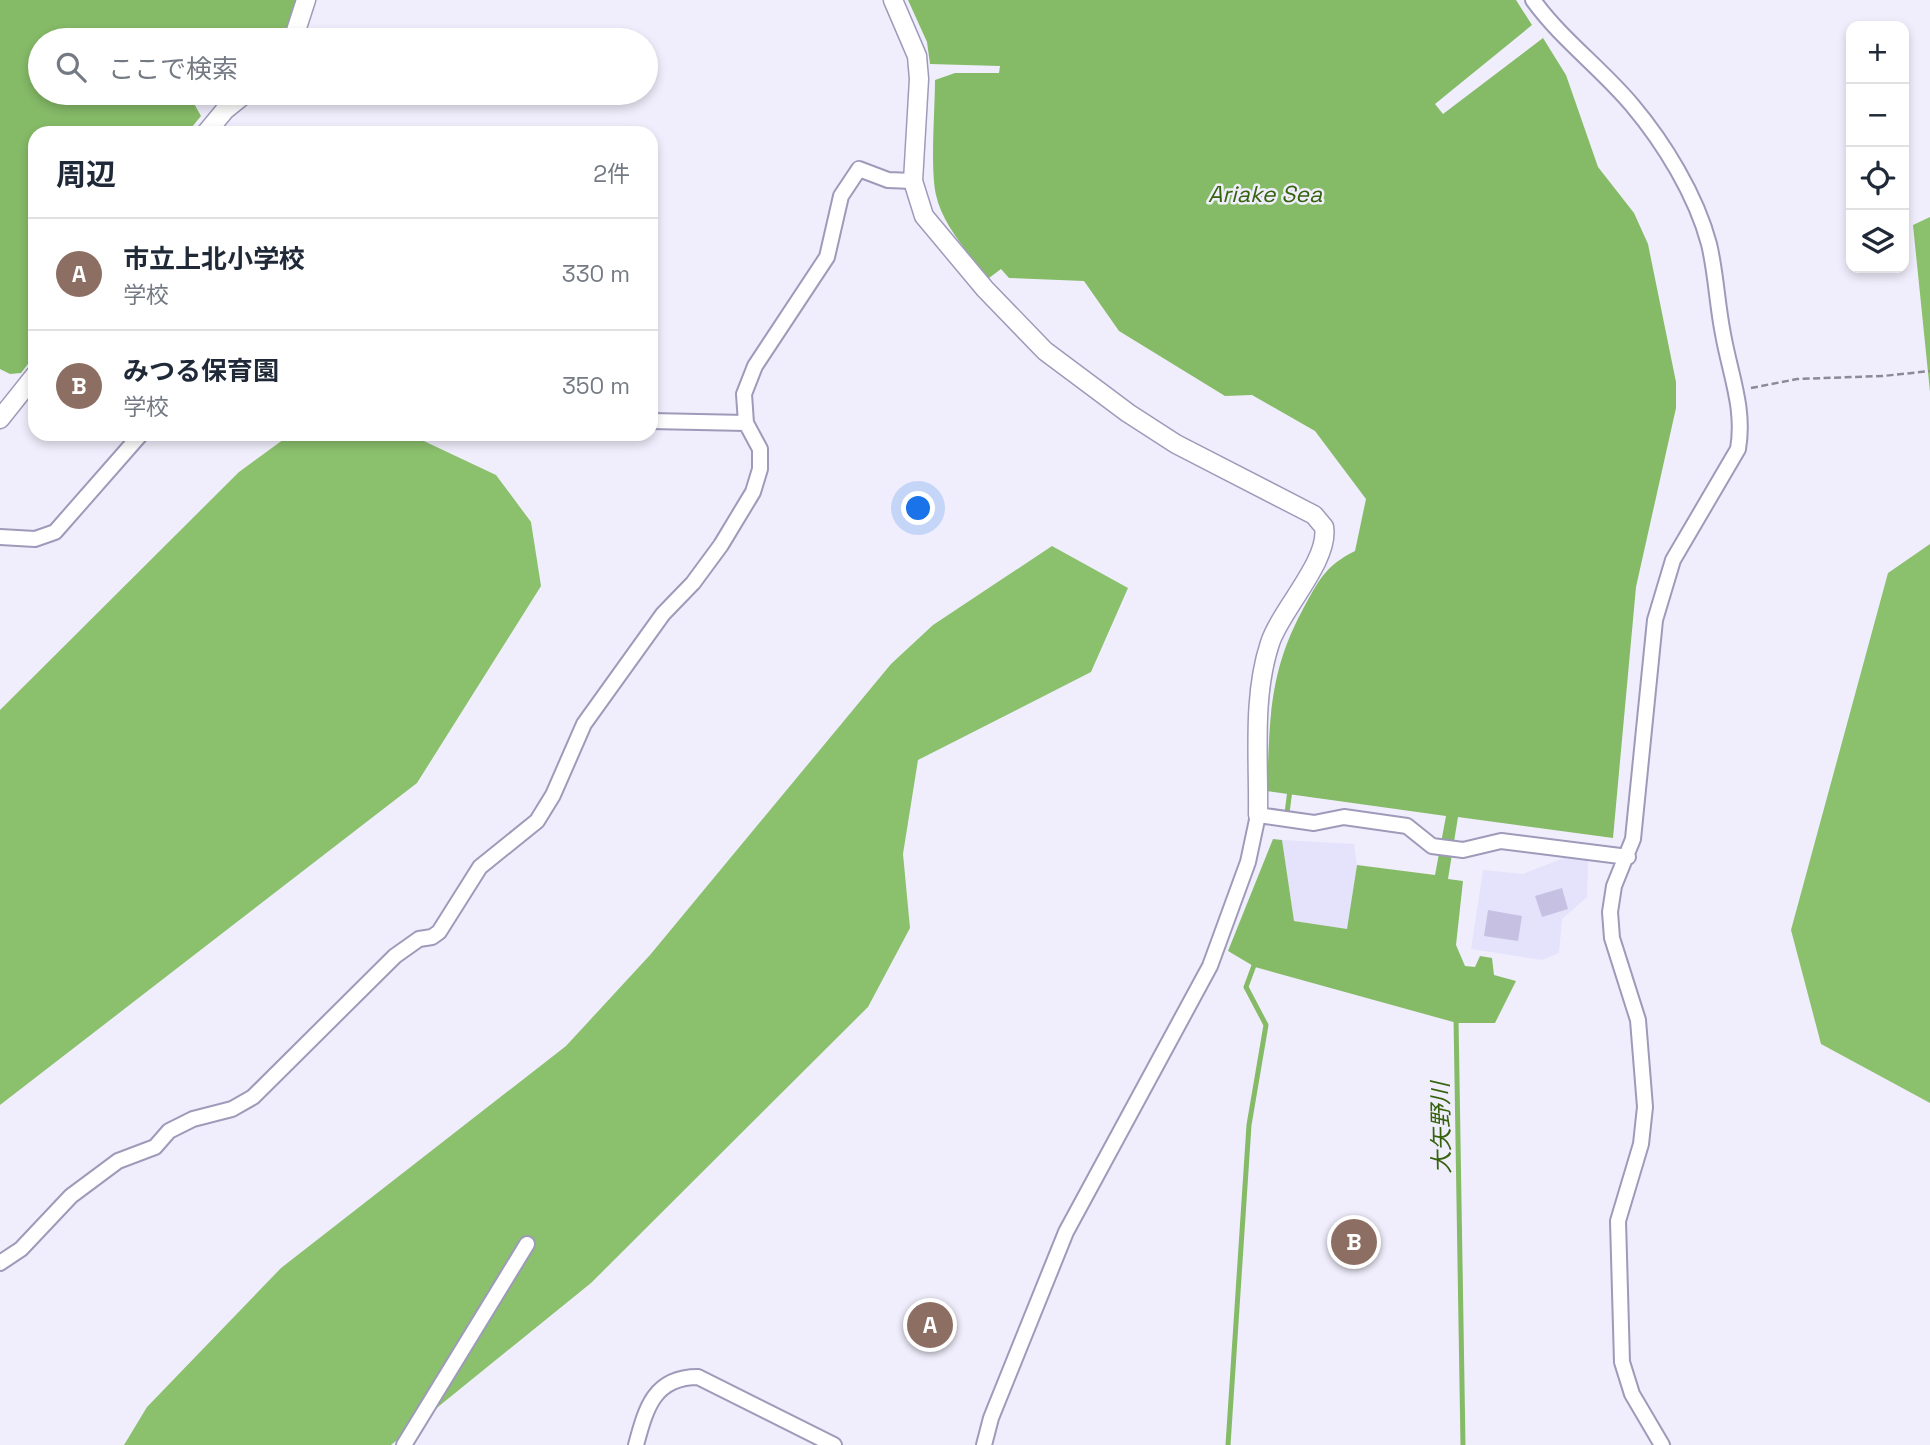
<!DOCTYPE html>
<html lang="ja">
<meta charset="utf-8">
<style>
:root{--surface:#fff;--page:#f6f6f7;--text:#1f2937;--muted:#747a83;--line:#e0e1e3;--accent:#b45309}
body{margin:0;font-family:"Space Grotesk","Noto Sans JP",sans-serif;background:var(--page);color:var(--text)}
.controls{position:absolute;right:21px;top:21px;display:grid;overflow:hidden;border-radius:14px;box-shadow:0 4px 10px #0003}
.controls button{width:63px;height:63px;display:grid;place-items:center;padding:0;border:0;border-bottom:2px solid var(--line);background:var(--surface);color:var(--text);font:35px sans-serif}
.you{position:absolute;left:919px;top:509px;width:24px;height:24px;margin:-18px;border:5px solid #fff;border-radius:50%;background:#1a73e8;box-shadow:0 0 0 10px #1a73e833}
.badge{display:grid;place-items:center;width:46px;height:46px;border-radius:50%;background:var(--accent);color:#fff;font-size:23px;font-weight:700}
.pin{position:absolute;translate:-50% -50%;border:4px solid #fff;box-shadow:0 2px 7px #0006}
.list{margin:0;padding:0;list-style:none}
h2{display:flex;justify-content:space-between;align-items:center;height:91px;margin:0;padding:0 28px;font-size:30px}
h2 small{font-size:23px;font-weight:400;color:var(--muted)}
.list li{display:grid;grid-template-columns:46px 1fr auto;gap:21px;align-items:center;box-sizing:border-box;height:112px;padding:0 28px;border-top:2px solid var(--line)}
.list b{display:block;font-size:26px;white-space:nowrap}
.list p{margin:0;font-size:23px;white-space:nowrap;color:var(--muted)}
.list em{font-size:23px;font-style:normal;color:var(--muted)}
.icon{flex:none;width:38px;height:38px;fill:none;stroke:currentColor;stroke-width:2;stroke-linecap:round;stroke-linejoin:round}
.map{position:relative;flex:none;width:1930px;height:1445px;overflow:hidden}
.search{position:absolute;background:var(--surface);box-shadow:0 4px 10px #0003;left:28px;top:28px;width:630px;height:77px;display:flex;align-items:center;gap:18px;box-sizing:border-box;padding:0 24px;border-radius:38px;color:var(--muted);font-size:26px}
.panel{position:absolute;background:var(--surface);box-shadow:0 4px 10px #0003;left:28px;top:126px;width:630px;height:315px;border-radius:21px}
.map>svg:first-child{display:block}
.built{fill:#e5e2fb}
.forest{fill:#8bc06d}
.water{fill:#85ba67}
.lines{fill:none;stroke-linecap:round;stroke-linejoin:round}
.stream{stroke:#85ba67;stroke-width:5}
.building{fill:#c6c1e3}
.minor-casing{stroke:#9e9aba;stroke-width:18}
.tertiary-casing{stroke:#9e9aba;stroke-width:21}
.path{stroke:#8c8a97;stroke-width:2.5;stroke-dasharray:7 3.5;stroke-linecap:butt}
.minor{stroke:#fff;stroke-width:14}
.tertiary{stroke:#fff;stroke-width:18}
.labels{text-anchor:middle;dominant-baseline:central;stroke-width:5;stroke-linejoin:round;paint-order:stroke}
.water-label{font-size:23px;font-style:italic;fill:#34630b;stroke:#f0eefc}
</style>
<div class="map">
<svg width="1930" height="1445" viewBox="0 0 1930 1445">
<rect width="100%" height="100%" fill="#f0eefc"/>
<path class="built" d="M1282,840L1354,844L1357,865L1347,930L1294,921Z
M1566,857L1588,861L1587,897L1562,919L1559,953L1542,960L1471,949L1483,870L1523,874Z"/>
<path class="forest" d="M1930,217V392L1913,225Z
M291,434H409L496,475L531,522L541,586L417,783L0,1105V710L239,472Z
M1930,544V1103L1821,1044L1791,930L1888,573Z
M1052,546L1128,588L1091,672L918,760L903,854L910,928L868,1007L591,1283L391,1445H124L147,1407L281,1268L566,1046L650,955L891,664L933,625Z"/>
<path class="water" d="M0,0H296L286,31L279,40H40V93H188L201,116L187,133H35V355L21,373L10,374L0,369Z
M908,0H1516L1532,25L1435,104L1443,114L1543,38L1566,75L1598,167L1634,213L1648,244L1676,382V408L1636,587L1613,838L1458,817L1448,879L1463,881L1456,945L1465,966L1475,967L1480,956L1492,958L1494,975L1516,981L1495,1023H1457L1255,967L1228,951L1273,839L1282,840L1294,921L1347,929L1357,865L1435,875L1446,816L1267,791C1270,720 1268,674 1303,609C1319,580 1325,566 1355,551L1366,499L1315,431L1252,395L1225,396L1119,331L1084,281L1009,278L1001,269L989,278C969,254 943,226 936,195C930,168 935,111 935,80L955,73H999L1000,66L930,64L927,42Z"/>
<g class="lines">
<path class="stream" d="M1287,813L1290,790
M1456,1018L1463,1445
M1228,1445L1249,1125L1266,1025L1246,987L1256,960"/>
</g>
<path class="building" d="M1562,888L1568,909L1542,917L1535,896Z
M1488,910L1522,916L1518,941L1484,936Z"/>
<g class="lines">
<g class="minor-casing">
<path id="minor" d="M1533,0C1561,39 1601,68 1632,105C1664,143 1696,195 1709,244C1716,273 1717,304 1723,334C1730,374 1745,408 1738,449L1673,560L1655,620L1633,839L1614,886L1610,912L1612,938L1638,1020L1645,1107L1641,1144L1618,1221L1622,1362L1632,1394L1662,1445
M651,421L746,423
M0,537L35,539L55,532L141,434
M0,1263L21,1249L71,1196L118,1161L155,1147L169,1131L193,1119L232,1109L253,1097L395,956L419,939L432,937L439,932L480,867L537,821L553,795L584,724L663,614L693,583L721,545L753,492L760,469V449L746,423L744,394L755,366L827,257L841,196L859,169L888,180L913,181
M404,1445L527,1244
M636,1445C646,1408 654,1377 698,1377L834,1445
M984,1445L991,1418L1066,1232L1210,966L1248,862L1258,815L1314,823L1344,817L1407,826L1432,846L1463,850L1501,841L1628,857"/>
</g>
<g class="tertiary-casing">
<path id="tertiary" d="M893,0L917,56L919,79L913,181L924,216L985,289L1045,351L1128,413L1176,444L1314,515L1324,527C1330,560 1280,611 1270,643C1252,697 1259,759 1258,815
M293,40L306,0
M206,133L225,110L246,93
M0,419L35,375"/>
</g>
<path class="path" d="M1751,388L1797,379L1883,376L1930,371"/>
<use href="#minor" class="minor"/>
<use href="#tertiary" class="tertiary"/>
</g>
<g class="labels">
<g class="water-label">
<text x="1265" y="194">Ariake Sea</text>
<text transform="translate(1441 1128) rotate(-91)">大矢野川</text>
</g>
</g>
</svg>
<div class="controls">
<button>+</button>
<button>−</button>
<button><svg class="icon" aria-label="locate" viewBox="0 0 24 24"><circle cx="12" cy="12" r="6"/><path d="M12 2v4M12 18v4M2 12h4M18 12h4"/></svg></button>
<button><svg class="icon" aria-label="layers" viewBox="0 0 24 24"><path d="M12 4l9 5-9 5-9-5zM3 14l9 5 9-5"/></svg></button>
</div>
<div class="you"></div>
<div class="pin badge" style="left:930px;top:1325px;background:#8d6e63">A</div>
<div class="pin badge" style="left:1354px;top:1242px;background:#8d6e63">B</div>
<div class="search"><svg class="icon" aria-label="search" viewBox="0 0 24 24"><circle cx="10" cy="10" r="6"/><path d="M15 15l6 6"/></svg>ここで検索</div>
<section class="panel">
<h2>周辺<small>2件</small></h2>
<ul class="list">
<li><span class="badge" style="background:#8d6e63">A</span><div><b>市立上北小学校</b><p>学校</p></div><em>330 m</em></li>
<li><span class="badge" style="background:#8d6e63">B</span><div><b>みつる保育園</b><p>学校</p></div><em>350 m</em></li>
</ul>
</section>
</div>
